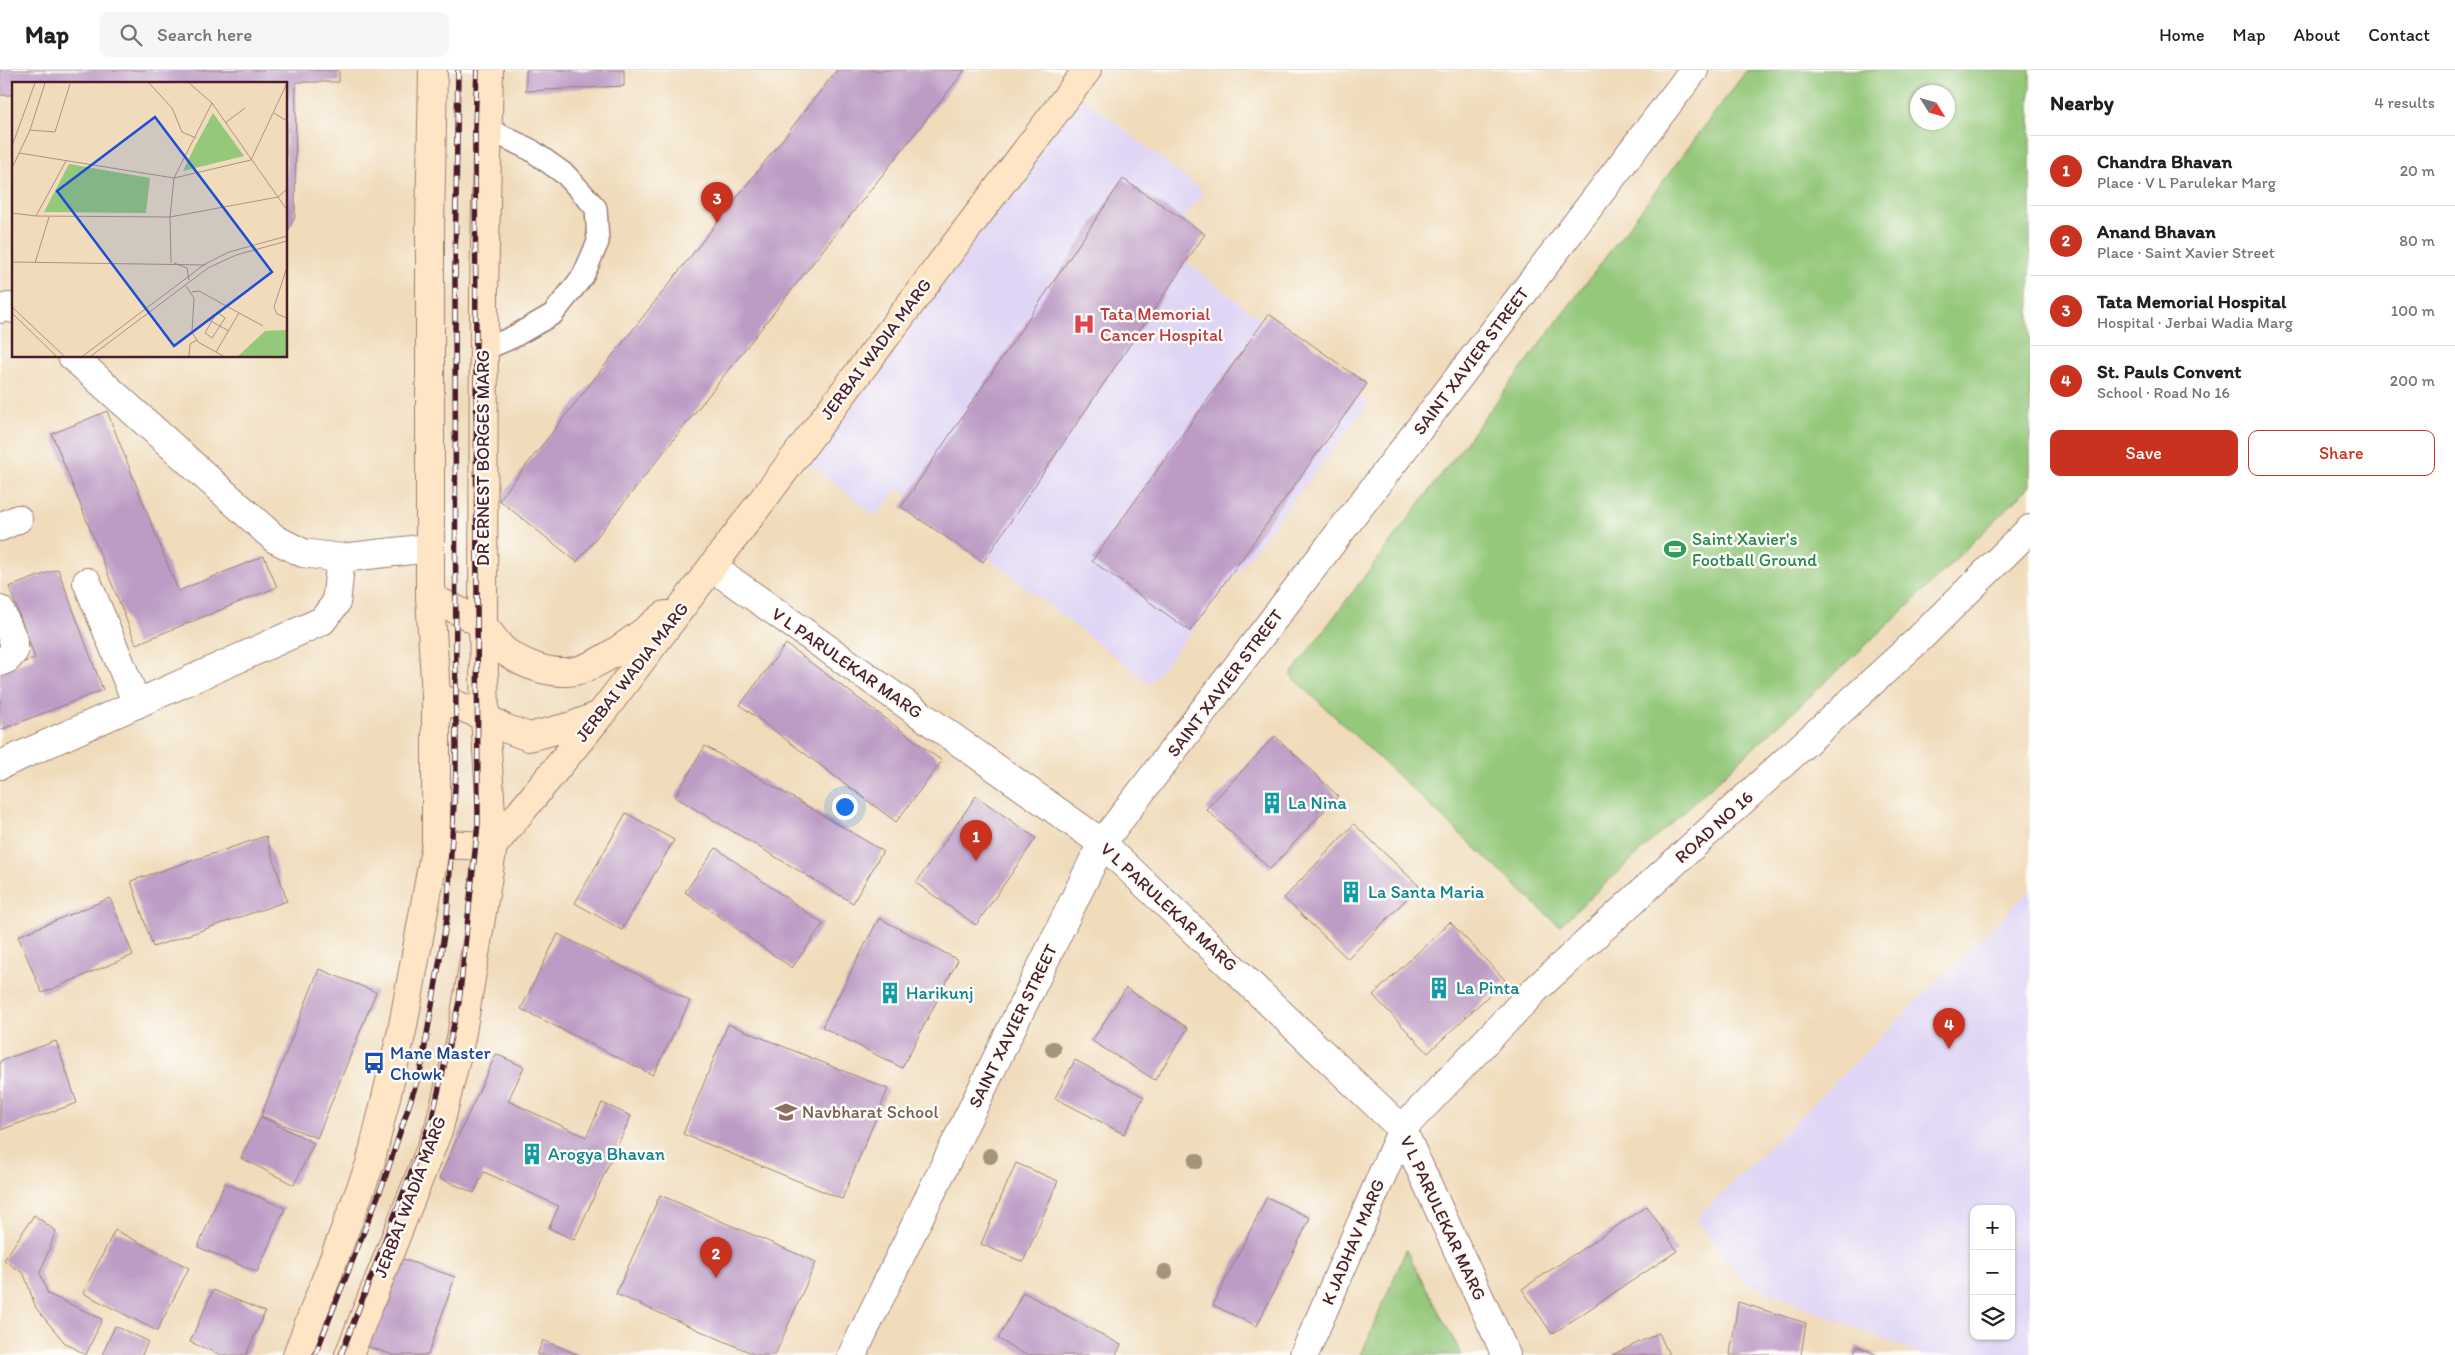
<!DOCTYPE html>
<meta charset="utf-8">
<style>
:root{--surface:#fff;--page:#f6f6f6;--text:#202124;--muted:#757577;--line:#e0e0e0;--accent:#c8321e}
body{margin:0;font-family:Itim,sans-serif;background:var(--page);color:var(--text)}
.controls{position:absolute;right:15px;bottom:15px;display:grid;overflow:hidden;border-radius:10px;box-shadow:0 1px 4px #0004}
.controls button{width:45px;height:45px;display:grid;place-items:center;padding:0;border:0;border-bottom:1px solid var(--line);background:var(--surface);color:var(--text);font:25px sans-serif}
.compass{position:absolute;left:1910px;top:15px;width:45px;height:45px;border-radius:50%;background:var(--surface);box-shadow:0 1px 4px #0004;rotate:127deg}
.you{position:absolute;left:844px;top:736px;width:18px;height:18px;margin:-12px;border:4px solid #fff;border-radius:50%;background:#1a73e8;box-shadow:0 0 0 8px #1a73e833}
.badge{display:grid;place-items:center;width:32px;height:32px;border-radius:50%;background:var(--accent);color:#fff;font-size:16px;font-weight:700}
.pin{position:absolute;translate:-50% -41px;filter:drop-shadow(0 1px 2px #0008)}
.pin::after{content:'';position:absolute;top:26px;width:18px;height:15px;background:inherit;clip-path:polygon(0 0,100% 0,50% 100%)}
.list{margin:0;padding:0;list-style:none}
h2{display:flex;justify-content:space-between;align-items:center;height:65px;margin:0;padding:0 20px;font-size:21px}
h2 small{font-size:16px;font-weight:400;color:var(--muted)}
.list li{display:grid;grid-template-columns:32px 1fr auto;gap:15px;align-items:center;box-sizing:border-box;height:70px;padding:0 20px;border-top:1px solid var(--line)}
.list b{display:block;font-size:19px;white-space:nowrap}
.list p{margin:0;font-size:16px;white-space:nowrap;color:var(--muted)}
.list em{font-size:16px;font-style:normal;color:var(--muted)}
.actions{display:flex;gap:10px;padding:15px 20px}
.actions a{flex:1;padding:11px 0;border:1px solid var(--accent);border-radius:10px;text-align:center;font-size:18px;color:var(--accent)}
.actions .main{background:var(--accent);color:#fff}
.icon{flex:none;width:28px;height:28px;fill:none;stroke:currentColor;stroke-width:2;stroke-linecap:round;stroke-linejoin:round}
.map{position:relative;flex:none;width:2030px;height:1285px;overflow:hidden}
header{display:flex;align-items:center;gap:30px;box-sizing:border-box;height:70px;padding:0 25px;background:var(--surface);border-bottom:1px solid var(--line)}
header strong{font-size:24px}
nav{display:flex;gap:28px;margin-inline-start:auto;font-size:18px}
.search{width:350px;height:45px;background:var(--page);display:flex;align-items:center;gap:12px;box-sizing:border-box;padding:0 18px;border-radius:10px;color:var(--muted);font-size:19px}
main{display:flex}
aside{flex:1;background:var(--surface)}
.map>svg:first-child{display:block}
.built{fill:#dfd5f5;fill-rule:evenodd}
.green{fill:#94c87a;stroke:#6f7452;fill-rule:evenodd}
.building{fill:#bc9bc5}
.lines{fill:none;stroke-linecap:round;stroke-linejoin:round}
.lane-casing{stroke:#9d7e73;stroke-width:24}
.street-casing{stroke:#9d7e73;stroke-width:30}
.secondary-casing{stroke:#9d7e73;stroke-width:30}
.lane{stroke:#fff;stroke-width:21}
.street{stroke:#fff;stroke-width:28}
.secondary{stroke:#fde5c5;stroke-width:28}
.rail-casing{stroke:#4a1f2b;stroke-width:5.5}
.rail{stroke:#fdfcf7;stroke-width:4;stroke-dasharray:11;stroke-linecap:butt}
.tree{fill:#a3947b}
.labels{text-anchor:middle;dominant-baseline:central;stroke-width:5;stroke-linejoin:round;paint-order:stroke}
.health-label{font-size:18px;fill:#be3a42;stroke:#fdfcf7;text-anchor:start}
.street-label{font-size:18px;fill:#4a1f2b;stroke:#fdfcf7}
.leisure-label{font-size:18px;fill:#27864d;stroke:#fdfcf7;text-anchor:start}
.culture-label{font-size:18px;fill:#0d838f;stroke:#fdfcf7;text-anchor:start}
.transit-label{font-size:18px;fill:#164399;stroke:#fdfcf7;text-anchor:start}
.education-label{font-size:18px;fill:#785e54;stroke:#fdfcf7;text-anchor:start}
.inset-road{fill:none;stroke:#ae9081;stroke-width:1}
.view{fill:#1d4ed8;fill-opacity:0.15;stroke:#1d4ed8;stroke-width:2.5}
.inset-edge{fill:none;stroke:#4a1f2b;stroke-width:2.5}
</style>
<header>
<strong>Map</strong>
<div class="search"><svg class="icon" aria-label="search" viewBox="0 0 24 24"><circle cx="10" cy="10" r="6"/><path d="M15 15l6 6"/></svg>Search here</div>
<nav><a>Home</a><a>Map</a><a>About</a><a>Contact</a></nav>
</header>
<main>
<div class="map">
<svg width="2030" height="1285" viewBox="0 0 2030 1285">
<rect width="100%" height="100%" fill="#fdfcf7"/>
<filter id="ink" filterUnits="userSpaceOnUse"><feTurbulence type="fractalNoise" baseFrequency=".02" numOctaves="2"/><feDisplacementMap in="SourceGraphic" scale="10" xChannelSelector="R" yChannelSelector="G"/><feConvolveMatrix kernelMatrix="1 2 1 2 8 2 1 2 1" color-interpolation-filters="sRGB"/></filter>
<filter id="wash" filterUnits="userSpaceOnUse"><feTurbulence type="fractalNoise" baseFrequency=".0096" numOctaves="4" result="noise"/><feDisplacementMap in="SourceGraphic" scale="20" xChannelSelector="R" yChannelSelector="G"/><feGaussianBlur stdDeviation="1.12" result="paint"/><feColorMatrix in="noise" values="0 0 0 0 0 0 0 0 0 0 0 0 0 0 0 0 0 1.4 0 .05"/><feComposite in="paint" operator="in"/></filter>
<g filter="url(#wash)">
<rect width="100%" height="100%" fill="#f0dcbb"/>
<path class="built" d="M1080,25L1204,122L1164,174L1369,334L1150,614L898,418L876,446L799,386Z
M2030,820V1285H1921L1744,1212L1696,1149ZM1974,1139H2011V1266H1974Z"/>
<path class="green" d="M1747,0H2030V416L1901,543L1559,856L1290,605ZM1918,22H1948V52H1918Z
M1406,1180L1462,1285H1361Z"/>
<g id="blocks">
<path class="building" d="M0,0H339V12H296L295,147L286,164V14H14V25H0Z
M526,0H624V16L526,21Z
M837,0H965L577,492L499,430Z
M1123,109L1205,164L983,492L901,437Z
M1269,244L1367,314L1190,561L1092,491Z
M107,341L178,521L264,486L277,517L136,574L52,364Z
M58,499L103,620L0,660V601L35,588L9,517Z
M786,574L942,691L896,752L740,635Z
M1275,666L1338,726L1270,799L1206,739Z
M705,676L883,781L853,833L675,727Z
M976,726L1036,768L976,855L916,813Z
M626,743L674,770L622,860L575,833Z
M1354,754L1419,816L1348,889L1284,828Z
M266,766L287,831L153,877L131,811Z
M716,778L823,854L792,898L685,822Z
M110,828L133,885L42,923L18,866Z
M879,848L958,890L902,998L822,957Z
M1450,852L1505,910L1428,983L1373,925Z
M558,864L690,931L653,1005L521,939Z
M319,899L376,922L317,1068L261,1046Z
M1126,918L1188,958L1155,1010L1092,971Z
M728,954L888,1019L842,1129L683,1064Z
M56,971L77,1033L0,1060V991Z
M496,984L524,997L508,1031L586,1067L602,1033L631,1046L574,1170L549,1158L559,1136L484,1102L474,1123L439,1108Z
M1075,990L1144,1027L1124,1064L1055,1028Z
M261,1047L314,1073L294,1115L241,1088Z
M1016,1093L1058,1111L1023,1192L981,1174Z
M225,1113L285,1138L257,1202L198,1177Z
M660,1125L816,1192L775,1285H756L616,1224Z
M1267,1127L1310,1148L1257,1256L1213,1235Z
M1647,1136L1677,1181L1552,1264L1522,1219Z
M34,1145L56,1161L40,1203L48,1224L102,1249L86,1285L64,1272L36,1238L24,1204L4,1190Z
M115,1160L189,1198L157,1261L83,1223Z
M394,1186L455,1207L428,1285H393L363,1275Z
M213,1220L265,1242L246,1285H221L190,1272Z
M1023,1222L1121,1275L1116,1285H1026L998,1269Z
M1738,1232L1806,1253L1801,1285H1730Z
M115,1256L148,1271L142,1285H102Z
M1659,1263L1669,1285H1612Z
M543,1270L579,1285H537Z
M1857,1276L1877,1285H1853Z"/>
</g>
</g>
<g filter="url(#ink)">
<use href="#blocks" fill-opacity="0" stroke="#9d7e73" stroke-width="1"/>
<g class="lines">
<g class="lane-casing">
<path id="lane" d="M484,276L495,275L513,267L553,244L583,206L598,172L596,138L566,105L531,80L488,59"/>
</g>
<g class="street-casing">
<path id="street" d="M0,239L8,237L14,239
M72,286L275,469L303,483L341,488L430,478
M0,457L18,449
M712,497L1102,773L1402,1059L1506,1285
M87,512L137,634
M0,540L14,571V581L7,589L0,592
M0,695L322,551L336,533L341,488
M852,1285L1102,773L1694,0
M1304,1285L1402,1059L1535,920L1917,571L2030,459"/>
</g>
<g class="secondary-casing">
<path id="secondary" d="M489,0L484,222L483,555L485,647L493,776
M430,527C445,535 471,545 483,556C492,564 497,576 506,582C523,594 546,603 567,602C596,601 642,563 665,545
M436,626L485,647L504,658L529,667L572,656L600,645
M436,774L493,776
M297,1285L370,1094L402,961L436,774V626L430,527V157L433,0
M349,1285L439,1058L461,968L493,776L601,644L1087,0"/>
</g>
<use href="#lane" class="lane"/>
<use href="#street" class="street"/>
<use href="#secondary" class="secondary"/>
<g class="rail-casing">
<path id="rail" d="M315,1285L384,1111L421,999L447,848L456,701L455,201L458,0
M341,1285L432,1048L459,932L478,753L475,59L477,0"/>
</g>
<use href="#rail" class="rail"/>
</g>
<g class="tree">
<circle cx="1053" cy="979" r="8"/>
<circle cx="990" cy="1086" r="8"/>
<circle cx="1196" cy="1091" r="8"/>
<circle cx="1165" cy="1202" r="8"/>
</g>
</g>
<defs>
<g id="hospital-bare" transform="scale(1.725)"><path d="M-5-5h3v3.5h4V-5h3V5h-3V1.5h-4V5h-3Z" fill="#e0444e" stroke="#fdfcf7" stroke-width="2.5" paint-order="stroke"/></g>
<g id="stadium-bare" transform="scale(1.725)"><path d="M0-5a6.5 5 0 1 0 0 10a6.5 5 0 1 0 0-10ZM-3.5-1.8h7v3.6h-7Z" fill="#2e9e5b" stroke="#fdfcf7" stroke-width="2.5" paint-order="stroke"/></g>
<g id="building-bare" transform="scale(1.725)"><path d="M-4-6H4V6H1V3H-1V6H-4ZM-2.5-4.3h1.7v1.8h-1.7ZM.8-4.3h1.7v1.8H.8ZM-2.5-1h1.7V.8h-1.7ZM.8-1h1.7V.8H.8Z" fill="#0f9aa8" stroke="#fdfcf7" stroke-width="2.5" paint-order="stroke"/></g>
<g id="bus-bare" transform="scale(1.725)"><path d="M-5-6H5V4H4V6H2V4H-2V6H-4V4H-5ZM-3.5-4V0h7V-4ZM-3.5 1.2v1.5H-2V1.2ZM2 1.2v1.5H3.5V1.2Z" fill="#1a4fb4" stroke="#fdfcf7" stroke-width="2.5" paint-order="stroke"/></g>
<g id="school-bare" transform="scale(1.725)"><path d="M0-5L7-2L0 1L-7-2ZM-4 1L0 2.5L4 1V4Q0 6-4 4Z" fill="#8d6e63" stroke="#fdfcf7" stroke-width="2.5" paint-order="stroke"/></g>
</defs>
<g fill-rule="evenodd">
<use href="#hospital-bare" x="1084" y="254"/>
<use href="#stadium-bare" x="1675" y="479"/>
<use href="#building-bare" x="1272" y="733"/>
<use href="#building-bare" x="1351" y="822"/>
<use href="#building-bare" x="1439" y="918"/>
<use href="#building-bare" x="890" y="923"/>
<use href="#bus-bare" x="374" y="993"/>
<use href="#school-bare" x="786" y="1042"/>
<use href="#building-bare" x="532" y="1084"/>
</g>
<g class="labels">
<g class="health-label">
<text x="1100" y="244">Tata Memorial<tspan x="1100" dy="21">Cancer Hospital</tspan></text>
</g>
<g class="street-label">
<text transform="translate(876 279) rotate(-53)">JERBAI WADIA MARG</text>
<text transform="translate(1471 291) rotate(-53)">SAINT XAVIER STREET</text>
<text transform="translate(483 388) rotate(-90)">DR ERNEST BORGES MARG</text>
<text transform="translate(847 593) rotate(35)">V L PARULEKAR MARG</text>
<text transform="translate(632 602) rotate(-52)">JERBAI WADIA MARG</text>
<text transform="translate(1225 613) rotate(-53)">SAINT XAVIER STREET</text>
<text transform="translate(1714 757) rotate(-42)">ROAD NO 16</text>
<text transform="translate(1169 837) rotate(43)">V L PARULEKAR MARG</text>
<text transform="translate(1013 956) rotate(-64)">SAINT XAVIER STREET</text>
<text transform="translate(410 1127) rotate(-69)">JERBAI WADIA MARG</text>
<text transform="translate(1443 1148) rotate(65)">V L PARULEKAR MARG</text>
<text transform="translate(1353 1172) rotate(-67)">K JADHAV MARG</text>
</g>
<g class="leisure-label">
<text x="1692" y="469">Saint Xavier's<tspan x="1692" dy="21">Football Ground</tspan></text>
</g>
<g class="culture-label">
<text x="1288" y="733">La Nina</text>
<text x="1368" y="822">La Santa Maria</text>
<text x="1456" y="918">La Pinta</text>
<text x="906" y="923">Harikunj</text>
<text x="548" y="1084">Arogya Bhavan</text>
</g>
<g class="transit-label">
<text x="390" y="983">Mane Master<tspan x="390" dy="21">Chowk</tspan></text>
</g>
<g class="education-label">
<text x="802" y="1042">Navbharat School</text>
</g>
</g>
<g transform="translate(12 12)">
<rect width="275" height="275" fill="#f0dcbb"/>
<path d="M201,31L232,74L171,89L183,64ZM57,82L138,96L134,131L32,130ZM275,248V274H226L253,249Z" fill="#94c87a"/>
<path class="inset-road" d="M137,1L160,26L170,50L184,56M177,1L200,21L275,128M262,31L275,39M213,41L233,26M18,48L43,50L58,2M0,64L23,1M7,71L162,96L239,78L275,1M0,86L18,48L33,1M0,131L24,134L158,135L266,115L275,107M24,134L54,79M0,180L194,183M23,181L37,135M159,181L158,135L162,96L200,21M162,181L175,186L177,198M275,185L262,225L265,232L275,236M174,204L182,216L180,250L186,260L211,274M180,210L187,209L251,244M0,225L52,274M205,230L213,236L200,256L193,251ZM0,231L44,274M195,237L217,249M204,270L227,231M71,274L193,182L217,170L275,154M79,274L196,186L224,173L275,159M177,274L178,262L185,258"/>
<path class="view" d="M143,35L260,190L162,264L45,109Z"/>
<rect width="275" height="275" class="inset-edge"/>
</g>
</svg>
<div class="controls">
<button>+</button>
<button>−</button>
<button><svg class="icon" aria-label="layers" viewBox="0 0 24 24"><path d="M12 4l9 5-9 5-9-5zM3 14l9 5 9-5"/></svg></button>
</div>
<svg class="compass" viewBox="-18 -18 36 36"><path d="M0-13l5 13h-10z" fill="#e53935"/><path d="M0 13l5-13h-10z" fill="#757577"/></svg>
<div class="you"></div>
<div class="pin badge" style="left:976px;top:791px">1</div>
<div class="pin badge" style="left:716px;top:1208px">2</div>
<div class="pin badge" style="left:717px;top:153px">3</div>
<div class="pin badge" style="left:1949px;top:979px">4</div>
</div>
<aside>
<h2>Nearby<small>4 results</small></h2>
<ul class="list">
<li><span class="badge">1</span><div><b>Chandra Bhavan</b><p>Place · V L Parulekar Marg</p></div><em>20 m</em></li>
<li><span class="badge">2</span><div><b>Anand Bhavan</b><p>Place · Saint Xavier Street</p></div><em>80 m</em></li>
<li><span class="badge">3</span><div><b>Tata Memorial Hospital</b><p>Hospital · Jerbai Wadia Marg</p></div><em>100 m</em></li>
<li><span class="badge">4</span><div><b>St. Pauls Convent</b><p>School · Road No 16</p></div><em>200 m</em></li>
</ul>
<div class="actions"><a class="main">Save</a><a>Share</a></div>
</aside>
</main>
